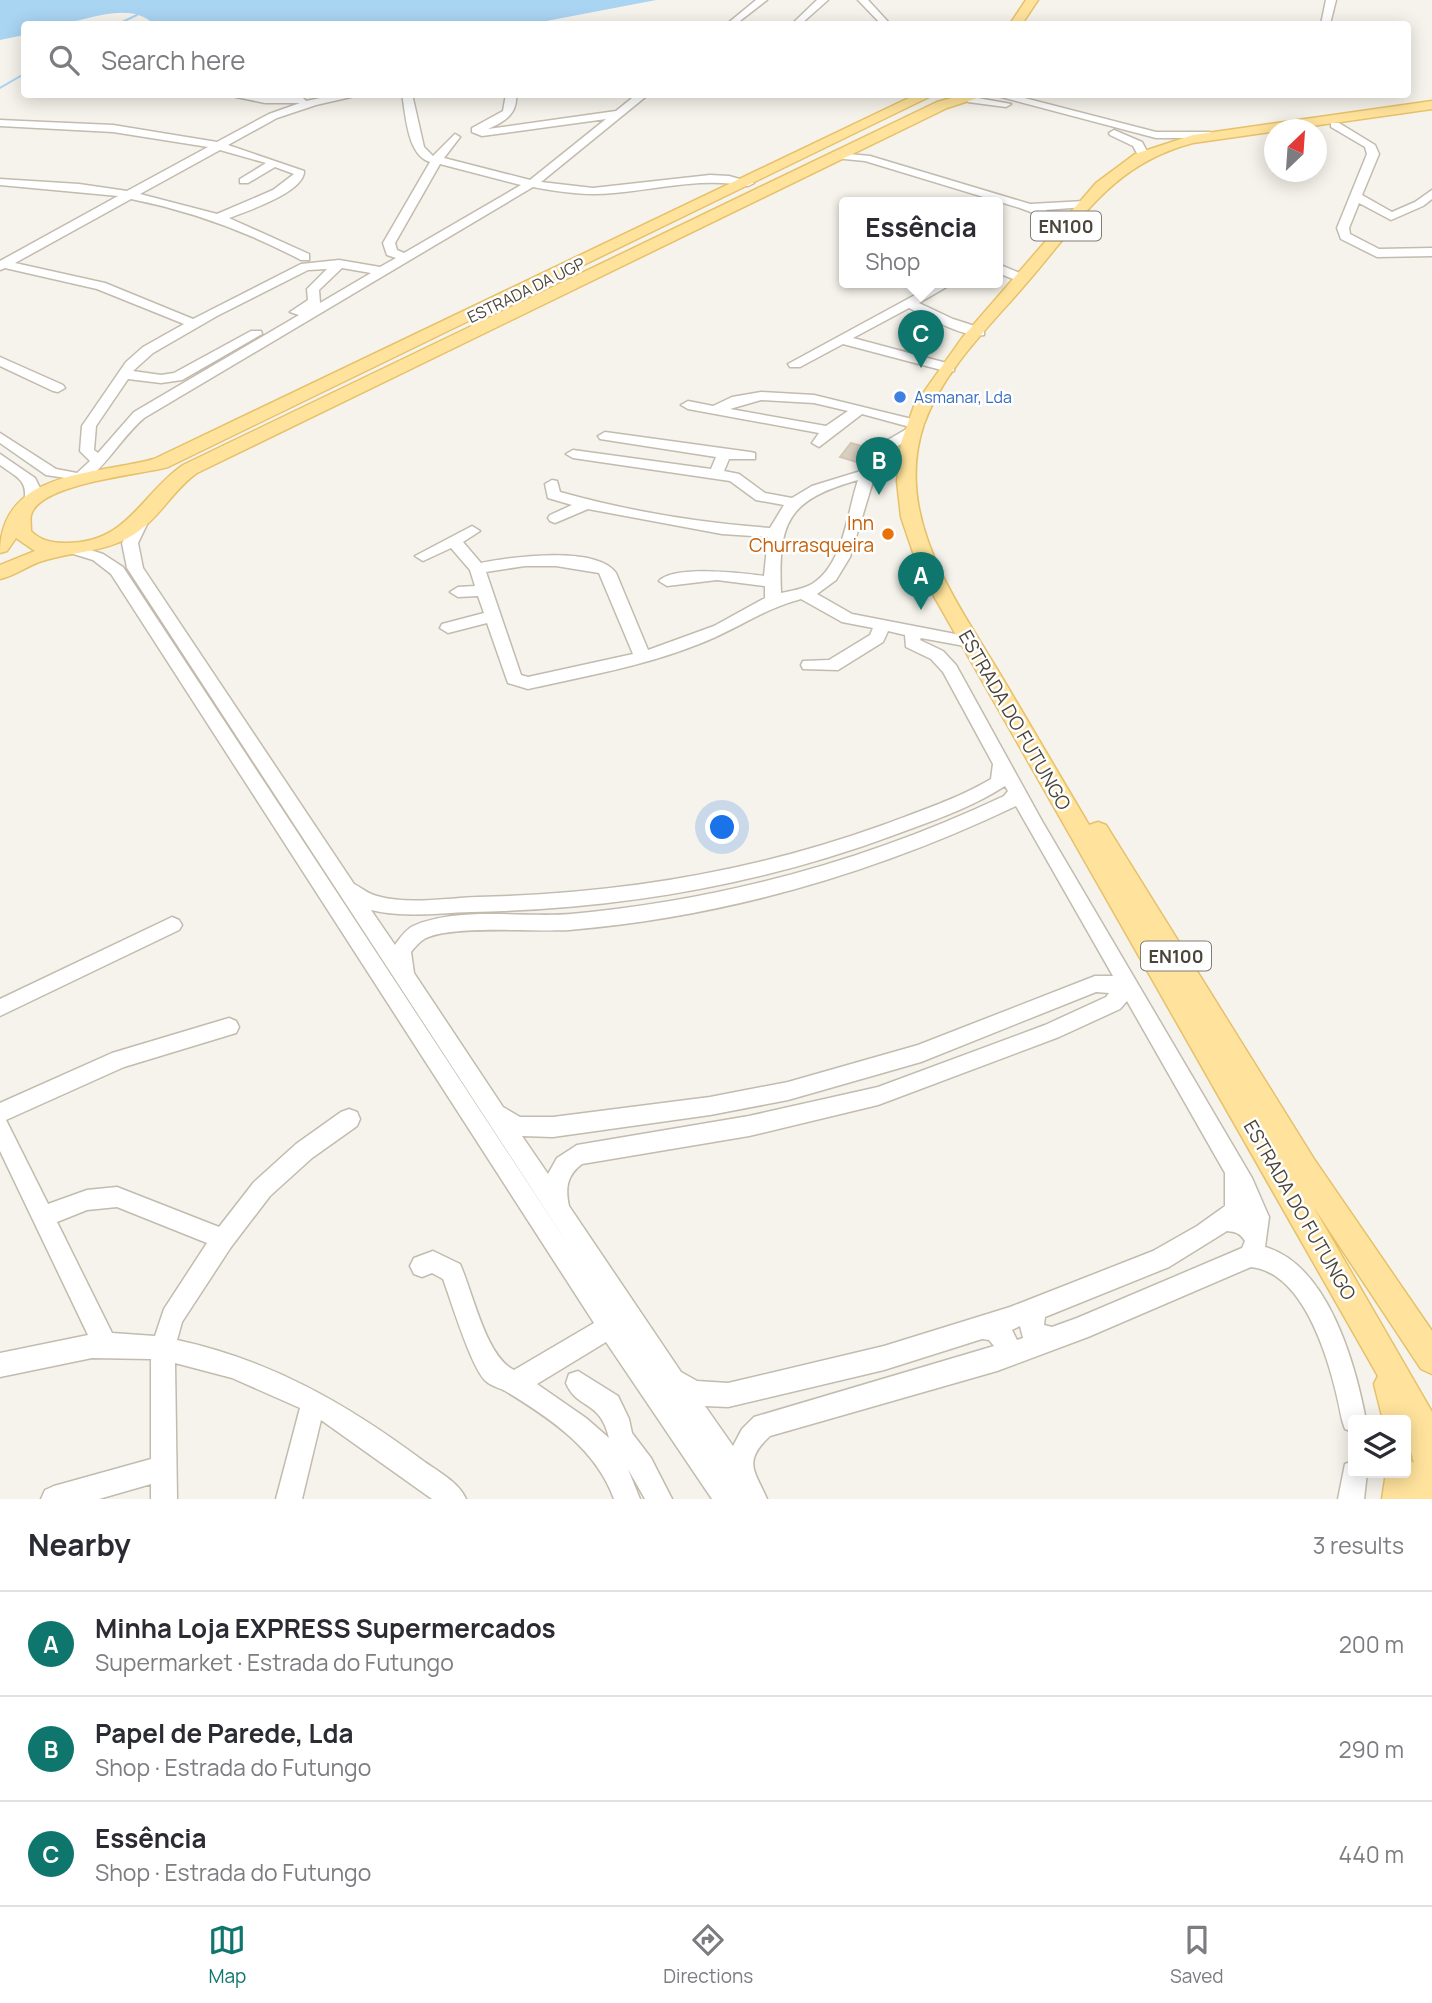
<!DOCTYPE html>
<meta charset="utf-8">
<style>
:root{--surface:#fff;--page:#f7f7f7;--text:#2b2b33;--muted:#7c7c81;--line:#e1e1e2;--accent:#0f766e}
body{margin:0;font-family:Manrope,sans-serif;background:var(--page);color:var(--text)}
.controls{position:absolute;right:21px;bottom:21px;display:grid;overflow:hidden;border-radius:7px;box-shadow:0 4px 18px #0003}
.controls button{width:63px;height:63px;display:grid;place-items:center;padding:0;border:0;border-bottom:2px solid var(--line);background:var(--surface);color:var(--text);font:35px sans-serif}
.compass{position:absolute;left:1264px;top:119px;width:63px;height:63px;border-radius:50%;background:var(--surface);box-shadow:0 4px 18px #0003;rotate:25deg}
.you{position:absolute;left:723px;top:828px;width:24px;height:24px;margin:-18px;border:5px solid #fff;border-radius:50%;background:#1a73e8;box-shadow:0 0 0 10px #1a73e833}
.badge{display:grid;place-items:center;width:46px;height:46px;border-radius:50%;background:var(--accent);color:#fff;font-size:23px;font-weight:700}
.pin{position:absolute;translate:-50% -58px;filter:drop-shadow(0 2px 4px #0008)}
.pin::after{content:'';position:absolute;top:37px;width:24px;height:21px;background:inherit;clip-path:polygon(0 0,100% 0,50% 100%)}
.popup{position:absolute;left:839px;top:197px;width:164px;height:91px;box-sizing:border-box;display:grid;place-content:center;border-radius:7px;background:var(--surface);filter:drop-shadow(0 2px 5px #0005);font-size:23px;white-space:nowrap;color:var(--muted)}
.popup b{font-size:26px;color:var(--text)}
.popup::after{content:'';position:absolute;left:50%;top:100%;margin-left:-14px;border:14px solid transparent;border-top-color:var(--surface)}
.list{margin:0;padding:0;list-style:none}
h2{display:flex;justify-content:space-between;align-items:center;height:91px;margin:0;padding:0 28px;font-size:30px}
h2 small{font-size:23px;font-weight:400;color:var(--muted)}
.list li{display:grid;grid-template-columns:46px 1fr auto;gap:21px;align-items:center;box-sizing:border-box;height:105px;padding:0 28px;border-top:2px solid var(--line)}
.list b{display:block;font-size:26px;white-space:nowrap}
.list p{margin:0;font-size:23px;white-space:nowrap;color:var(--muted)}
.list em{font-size:23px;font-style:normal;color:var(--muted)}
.icon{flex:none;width:38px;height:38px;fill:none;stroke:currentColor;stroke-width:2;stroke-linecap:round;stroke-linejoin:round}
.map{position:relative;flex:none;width:1432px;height:1499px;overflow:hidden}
.search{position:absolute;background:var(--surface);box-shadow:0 4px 18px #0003;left:21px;right:21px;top:21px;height:77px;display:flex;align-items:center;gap:18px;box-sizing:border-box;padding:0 24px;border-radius:7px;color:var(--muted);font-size:26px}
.sheet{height:406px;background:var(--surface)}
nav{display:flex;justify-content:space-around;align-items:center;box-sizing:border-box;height:98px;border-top:2px solid var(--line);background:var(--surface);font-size:19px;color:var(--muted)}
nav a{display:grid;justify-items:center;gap:4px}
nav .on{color:var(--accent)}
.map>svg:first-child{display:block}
.water{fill:#a9d4f2}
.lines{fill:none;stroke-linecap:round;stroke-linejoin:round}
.stream{stroke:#a9d4f2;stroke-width:2}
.building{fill:#d8cfc1;stroke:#d3c7b4;stroke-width:2}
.minor-casing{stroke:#c2bbae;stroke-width:3}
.major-casing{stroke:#e6c16a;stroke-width:3}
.minor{fill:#fff;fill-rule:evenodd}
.major{fill:#ffe39c;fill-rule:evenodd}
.shop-dot{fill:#3f7fe0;stroke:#fff;stroke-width:2.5}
.food-dot{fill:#e8710a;stroke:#fff;stroke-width:2.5}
.labels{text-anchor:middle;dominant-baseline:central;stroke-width:5;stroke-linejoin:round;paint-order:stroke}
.far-street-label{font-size:16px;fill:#4b4439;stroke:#fff}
.far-shop-label{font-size:16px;fill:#366cbe;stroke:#fff;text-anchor:start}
.shield{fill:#fff;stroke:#817c74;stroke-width:2}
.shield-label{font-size:18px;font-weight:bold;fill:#4b4439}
.food-label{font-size:19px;fill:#c56008;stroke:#fff;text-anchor:end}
.street-label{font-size:19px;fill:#4b4439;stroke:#fff}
</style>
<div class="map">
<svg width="1432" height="1499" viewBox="0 0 1432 1499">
<rect width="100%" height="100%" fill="#f6f3ec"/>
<path class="water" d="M0,0H656L531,24H154C128,0 88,21 58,24C47,26 35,24 24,24V35L0,40Z"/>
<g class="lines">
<path class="stream" d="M118,24L137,15
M0,88L24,74"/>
</g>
<path class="building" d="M851,443L868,448L857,462L840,457Z"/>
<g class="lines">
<g class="minor-casing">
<path id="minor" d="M756,0H767L736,24H727Z
M817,0H828L801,24H792Z
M858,0H868L890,24H881Z
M1326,0H1336L1330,24H1321Z
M222,94L302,97L306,101L339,94H364L316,105L277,118L228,145L304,171C305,192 247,211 229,218L309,254V260H301C246,231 191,211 131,199L15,263L105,283L193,319L301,264L339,260L380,267L396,258L387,255L383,243L430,162C407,155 406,115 402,94H412L424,147L433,156L455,134L460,137L444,158L530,180L606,119L482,136L472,132V128L503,111L506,94H516C518,114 504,122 488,129L616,111L637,94H649L541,182L593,188L710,175L729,176L754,183L748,186C702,177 660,189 614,193C587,196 560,192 533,187L144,418C121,438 109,463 85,481L46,475L0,443V433L56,469L77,473L90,461L80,451L82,426L126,362L143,347L184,324L97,289L5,268L0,270V261L118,196L0,185V179L79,184L127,191L208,147L113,132L0,126V120L113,125L217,142L269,114L300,103H265ZM220,150L266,163L240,179V183H248L275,167L294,174L273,190L217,214L140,194ZM440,164L521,185L404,253L397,250L395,243ZM342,268L371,273L320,303L319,290ZM327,269L307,289L308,300L290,312L299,315L134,412L98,453L94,450L96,426L128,379L161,383L182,380L262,334L261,331H251L174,373L161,375L133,371L153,353L217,316L308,270Z
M990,94H1009L1156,132H1210L1215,135L1210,138H1156Z
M972,97L1011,104L1006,107L968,102L967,100Z
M1331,123H1339L1375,145L1379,154L1362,195L1392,212L1415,202L1432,190V199L1423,206L1391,220L1359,203L1349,228L1350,234L1379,249L1432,248V256L1377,257L1341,239L1337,228L1367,154L1365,147L1331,127Z
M1114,130L1142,142L1149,155L1147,157H1139L1133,146L1110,135L1109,133Z
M838,153L870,156L1030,204L1085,201L1091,204L1085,207L1045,210L1052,213L1068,232L1062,236L1058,235L1044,217L1020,208L865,161L834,158L832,156Z
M998,264L1027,276L1029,279L1023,283L998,273Z
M939,282H955L919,303L953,319L984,329V335C963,338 928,317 909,308L853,338L954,365V371L949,372L843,344L800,367H790L788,364Z
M0,357L63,385L65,388L58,392L53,391L0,366Z
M761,392L814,395L920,421L922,424L919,433L896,447L882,462L874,478L850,557L836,580L817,594L852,614L976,638L978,642L970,647L921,638L920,640L943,651L956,665L1042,821L1252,1178L1269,1217L1265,1247C1328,1265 1355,1363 1366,1420H1353V1432L1345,1429L1342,1420C1333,1372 1308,1273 1251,1267L1088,1337L997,1371L770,1436C742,1462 755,1471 767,1499H712L606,1342L537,1384L586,1418L609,1438C600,1399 577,1410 566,1383L569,1374L578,1371L618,1396L629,1419L632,1433L651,1458L672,1499H645L628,1469L640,1499H614C596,1449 551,1419 507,1392C501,1388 493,1387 487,1382C472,1371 451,1300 443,1279L432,1273L422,1277L414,1274L410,1266L414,1258L433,1251L460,1264C473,1293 486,1357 514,1370L594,1323L111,574L93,560L67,552L64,549L72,544L103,554L123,567L571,1249L127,568L122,543L136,517H146L149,520L138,543L143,568L354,884C362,888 368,894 377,896C408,905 446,898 478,897C617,894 753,872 883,825C920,811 957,799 991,779L993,764L943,672L931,659L906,647L905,635L888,631L883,642L838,670L803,669L801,665L803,661L829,660L870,635L873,628L842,622L801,599C765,608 734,631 699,644C644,666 586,676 528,689L508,683L487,623L448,633L440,628L442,624L484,613L478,596L458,597L450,592L458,587L475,586L470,570L451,548L423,561L415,556L472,526L480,531L463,542L481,563C511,557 596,545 616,573L648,650L714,626L765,598V586L717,580L667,586L659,581C674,565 742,573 764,576L768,537L722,534L588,509L555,523L550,521L548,518L550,515L572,505L548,498L545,484L552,480L557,481L560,492C628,511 700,523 770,528L784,505L756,500L730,481L573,458L566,454L573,450L711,469L716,457L600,439L598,436L605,432L750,452L755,453V459H729L724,471L739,474L765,493L792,498L812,486L864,470L886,441L910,427L862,414L819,447L812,443L819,433L688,409L681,405L688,401L713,406L732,397ZM761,400L814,403L848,411L826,426L730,409ZM858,480C847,513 844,564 812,584C803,589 791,591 781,593C778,522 787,500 858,480ZM525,566H556L599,573L633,654L528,677L521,675L486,572ZM1005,786L1008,791L1004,796C866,861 723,900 571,914C524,918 457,906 413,926C405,930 400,938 395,945L371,910C404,918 439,913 472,912C617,909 757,886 894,835C932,821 971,808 1005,786ZM1016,806L1113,976H1095L918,1045L788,1082L710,1097L553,1117H520L503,1107L414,973L411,952C415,947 420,941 426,938C456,925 534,932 569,930C725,917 875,873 1016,806ZM1096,992L1109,993L1106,997L1045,1025L878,1087L749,1116L577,1145L557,1158L548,1174L522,1136L553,1137L710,1115L788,1100L921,1062ZM1127,1001L1225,1173V1206L1197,1226L1153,1251L1010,1307L884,1346L728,1383L697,1381L681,1372L569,1206C565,1188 567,1175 582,1164L749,1136L878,1105L1059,1037L1120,1009ZM1227,1231C1236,1232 1240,1233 1245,1241L1242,1248L1077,1318L1052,1327L1044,1325L1045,1317L1169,1267ZM1020,1326L1023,1338L1017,1340L1012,1330ZM982,1339L989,1340L994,1346L754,1417L742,1429L733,1446L705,1406L728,1407L884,1370Z
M0,454L35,478L41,490L36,505H26L24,502C29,480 16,477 0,465Z
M172,917L179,920L182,925L179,930L0,1016V999Z
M229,1018L236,1021L239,1027L236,1033L124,1067L6,1120L48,1204L87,1190L117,1187L219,1227L254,1182L296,1144L341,1112L349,1109L357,1112L360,1119L357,1126L312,1158L270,1196L231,1247L182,1322L177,1340C270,1360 347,1404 422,1460C437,1471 459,1482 466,1499H432L321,1420L302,1499H276L300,1408L232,1378L175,1363L177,1499H151V1484L99,1499H41L45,1490L54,1486L151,1459V1359L92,1358L0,1377V1353L88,1335L0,1151V1103L112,1053ZM117,1207L207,1243L164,1309L155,1336L112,1333L57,1222L87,1210Z
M1353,1461V1473H1367L1364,1499H1338L1345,1464Z"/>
</g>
<g class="major-casing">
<path id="major" d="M1026,0H1038L1022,24H1010Z
M917,94H935L168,467C139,475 40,483 31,515C30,519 31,526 31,531C41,541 52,543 66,543C128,543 140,495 183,465L937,102L966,94H990L947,108L197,473C174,489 162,514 140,530C109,554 74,550 39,562C26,567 14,576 0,579V565L35,551L16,538L7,551L0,553C0,470 96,475 154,459Z
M1432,101V109L1193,143C1112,164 1081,220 1030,279C993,323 944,368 924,424C892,518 958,603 1003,679C1032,728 1060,776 1089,825L1098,822L1106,825L1314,1159L1432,1331V1374L1421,1369L1313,1206L1432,1412V1499H1382L1386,1473H1406V1458L1414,1463L1406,1433V1420H1383L1374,1384L1378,1376L919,570L901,517L897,481L901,443L914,406L962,338L1096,183L1135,154L1193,135Z"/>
</g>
<use href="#minor" class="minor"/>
<use href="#major" class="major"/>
</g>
<circle class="shop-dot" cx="900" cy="397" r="7"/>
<circle class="food-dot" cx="888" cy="534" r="7"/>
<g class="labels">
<g class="far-street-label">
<text transform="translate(526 290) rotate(-26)">ESTRADA DA UGP</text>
</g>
<g class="far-shop-label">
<text x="914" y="397">Asmanar, Lda</text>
</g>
<g class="shield">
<rect x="1031" y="211.5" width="70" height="29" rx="5"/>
<rect x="1141" y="941.5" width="70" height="29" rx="5"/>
</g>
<g class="shield-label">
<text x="1066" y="226">EN100</text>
<text x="1176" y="956">EN100</text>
</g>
<g class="food-label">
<text x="874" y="523">Inn<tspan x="874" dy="22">Churrasqueira</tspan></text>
</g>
<g class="street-label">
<text transform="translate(1015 720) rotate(60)">ESTRADA DO FUTUNGO</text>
<text transform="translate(1300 1210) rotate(60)">ESTRADA DO FUTUNGO</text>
</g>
</g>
</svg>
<div class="controls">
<button><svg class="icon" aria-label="layers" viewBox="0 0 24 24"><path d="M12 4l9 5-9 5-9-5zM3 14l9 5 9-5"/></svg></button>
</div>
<svg class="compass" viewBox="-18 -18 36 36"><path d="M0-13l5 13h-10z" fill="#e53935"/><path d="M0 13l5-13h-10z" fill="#7c7c81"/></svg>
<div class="you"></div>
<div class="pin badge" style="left:921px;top:610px">A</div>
<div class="pin badge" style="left:879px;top:495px">B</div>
<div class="pin badge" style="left:921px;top:368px">C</div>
<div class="popup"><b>Essência</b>Shop</div>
<div class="search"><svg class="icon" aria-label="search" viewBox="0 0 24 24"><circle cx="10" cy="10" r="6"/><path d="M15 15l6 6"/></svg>Search here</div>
</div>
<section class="sheet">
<h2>Nearby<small>3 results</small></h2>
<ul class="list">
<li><span class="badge">A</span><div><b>Minha Loja EXPRESS Supermercados</b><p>Supermarket · Estrada do Futungo</p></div><em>200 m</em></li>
<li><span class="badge">B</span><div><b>Papel de Parede, Lda</b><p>Shop · Estrada do Futungo</p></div><em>290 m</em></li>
<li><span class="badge">C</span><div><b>Essência</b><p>Shop · Estrada do Futungo</p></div><em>440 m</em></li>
</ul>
</section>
<nav>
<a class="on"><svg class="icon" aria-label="map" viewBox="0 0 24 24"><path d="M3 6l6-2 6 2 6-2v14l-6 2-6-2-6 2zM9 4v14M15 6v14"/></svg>Map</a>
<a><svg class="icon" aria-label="directions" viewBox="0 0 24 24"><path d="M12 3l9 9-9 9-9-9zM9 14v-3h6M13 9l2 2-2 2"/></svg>Directions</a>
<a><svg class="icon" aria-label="saved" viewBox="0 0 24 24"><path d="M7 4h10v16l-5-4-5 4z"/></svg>Saved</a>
</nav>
